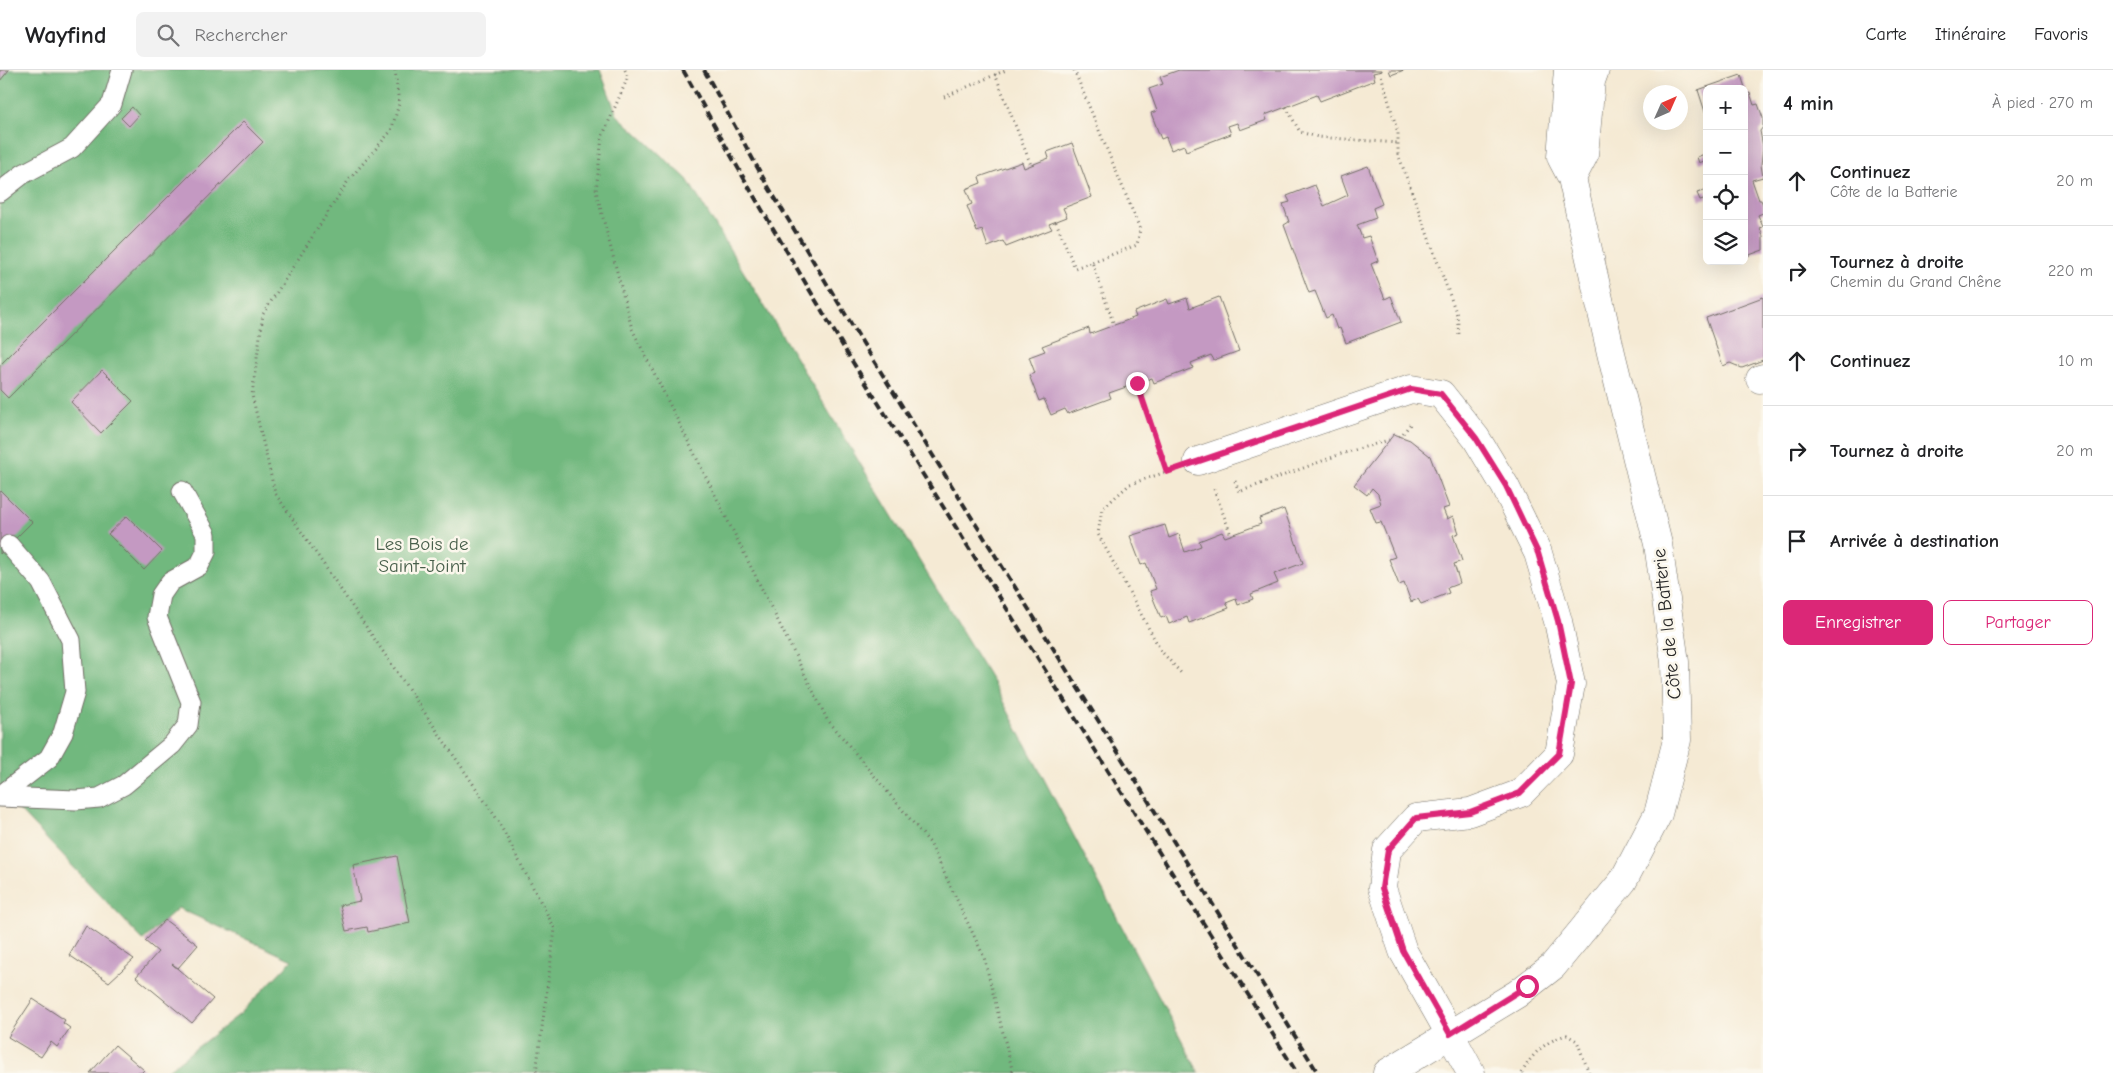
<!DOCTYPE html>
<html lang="fr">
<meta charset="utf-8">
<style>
:root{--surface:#fff;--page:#f2f2f2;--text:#202124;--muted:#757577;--line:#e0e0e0;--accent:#db2777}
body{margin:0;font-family:"Comic Neue",sans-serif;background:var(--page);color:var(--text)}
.controls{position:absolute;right:15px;top:15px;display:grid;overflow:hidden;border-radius:8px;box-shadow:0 5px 20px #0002}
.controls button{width:45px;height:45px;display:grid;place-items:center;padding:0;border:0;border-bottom:1px solid var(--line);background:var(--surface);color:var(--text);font:25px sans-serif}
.compass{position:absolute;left:1643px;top:15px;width:45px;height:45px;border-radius:50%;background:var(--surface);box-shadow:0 5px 20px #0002;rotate:45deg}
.stop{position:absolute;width:15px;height:15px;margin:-11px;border:4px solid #db2777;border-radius:50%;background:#fff}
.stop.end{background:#db2777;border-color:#fff;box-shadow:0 1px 5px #0008}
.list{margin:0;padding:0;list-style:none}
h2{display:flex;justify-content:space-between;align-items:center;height:65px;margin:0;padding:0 20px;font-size:21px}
h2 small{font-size:16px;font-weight:400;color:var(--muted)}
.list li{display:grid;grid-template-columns:32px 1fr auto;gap:15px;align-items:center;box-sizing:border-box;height:90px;padding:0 20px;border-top:1px solid var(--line)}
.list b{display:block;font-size:19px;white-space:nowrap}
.list p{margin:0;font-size:16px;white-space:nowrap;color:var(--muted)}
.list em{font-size:16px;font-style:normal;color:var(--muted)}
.actions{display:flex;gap:10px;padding:15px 20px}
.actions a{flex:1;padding:11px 0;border:1px solid var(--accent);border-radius:8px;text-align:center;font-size:18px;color:var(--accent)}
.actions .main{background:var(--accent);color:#fff}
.icon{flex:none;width:28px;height:28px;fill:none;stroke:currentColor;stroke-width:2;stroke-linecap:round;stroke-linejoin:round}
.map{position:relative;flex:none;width:1763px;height:1003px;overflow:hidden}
header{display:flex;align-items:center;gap:30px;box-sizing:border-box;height:70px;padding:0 25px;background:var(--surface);border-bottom:1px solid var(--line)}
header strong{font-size:24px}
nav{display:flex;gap:28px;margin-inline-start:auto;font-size:18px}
.search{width:350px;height:45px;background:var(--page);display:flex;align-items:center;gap:12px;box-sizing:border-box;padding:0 18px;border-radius:8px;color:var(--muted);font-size:19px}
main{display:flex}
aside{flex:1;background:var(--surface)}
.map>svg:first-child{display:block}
.forest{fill:#71b87e;stroke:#4e7254}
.building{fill:#c499c2}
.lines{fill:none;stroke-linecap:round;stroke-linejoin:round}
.service-casing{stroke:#726e66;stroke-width:21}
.minor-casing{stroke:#726e66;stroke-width:29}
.tertiary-casing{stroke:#726e66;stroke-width:29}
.secondary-casing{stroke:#726e66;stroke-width:29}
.path{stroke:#726e66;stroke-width:3;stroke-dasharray:1 4;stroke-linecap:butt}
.service{stroke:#fff;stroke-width:19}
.minor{stroke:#fff;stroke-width:28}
.tertiary{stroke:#fff;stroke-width:28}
.secondary{stroke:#fff;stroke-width:28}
.rail{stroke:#2b2b2b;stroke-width:4;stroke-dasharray:8 4;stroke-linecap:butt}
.route{stroke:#db2777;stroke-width:6}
.labels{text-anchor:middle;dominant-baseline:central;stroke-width:5;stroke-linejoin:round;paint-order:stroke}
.park-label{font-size:19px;fill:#485f4b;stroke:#fbf7ec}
.street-label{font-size:19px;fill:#2b2b2b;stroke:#fbf7ec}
</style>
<header>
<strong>Wayfind</strong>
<div class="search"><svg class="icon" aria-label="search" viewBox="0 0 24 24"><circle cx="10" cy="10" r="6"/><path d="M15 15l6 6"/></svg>Rechercher</div>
<nav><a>Carte</a><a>Itinéraire</a><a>Favoris</a></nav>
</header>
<main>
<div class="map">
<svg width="1763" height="1003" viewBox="0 0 1763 1003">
<rect width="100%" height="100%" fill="#fbf7ec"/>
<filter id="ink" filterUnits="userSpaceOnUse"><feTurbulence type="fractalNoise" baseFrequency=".02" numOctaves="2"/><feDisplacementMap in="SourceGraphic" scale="10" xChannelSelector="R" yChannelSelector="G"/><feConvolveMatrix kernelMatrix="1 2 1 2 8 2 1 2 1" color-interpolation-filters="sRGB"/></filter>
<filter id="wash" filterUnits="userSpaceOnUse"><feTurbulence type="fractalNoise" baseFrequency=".0096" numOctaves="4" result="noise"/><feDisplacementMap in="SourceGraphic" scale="20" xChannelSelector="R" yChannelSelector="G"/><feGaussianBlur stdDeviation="1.12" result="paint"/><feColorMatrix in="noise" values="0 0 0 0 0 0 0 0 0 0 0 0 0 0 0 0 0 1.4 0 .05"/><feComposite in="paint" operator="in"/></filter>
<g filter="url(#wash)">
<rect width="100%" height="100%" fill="#f5ead4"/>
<path class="forest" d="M0,0H600L617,45L687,109L990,607L1199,1003H164L240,944L292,890L178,838L143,870L0,720Z"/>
<g id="blocks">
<path class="building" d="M0,0H9L0,11Z
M1179,0H1382V1L1373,3L1375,10L1320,31L1317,25L1286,37L1265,45L1267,50L1240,60L1237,53L1228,56L1231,64L1186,81L1184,75L1171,80L1166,67L1161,69L1151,43L1157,41L1149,19L1163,14L1160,7Z
M1389,0H1404L1391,5Z
M1741,5L1747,24L1750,23L1754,35L1758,34L1763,48V57L1760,61L1763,77L1761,95L1763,107L1752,110L1759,130H1761L1763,135V143L1758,145L1763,157L1760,158L1763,166V180L1744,187V19H1707L1706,45L1698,20Z
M132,37L139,45L129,56L121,48Z
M243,52L263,72L8,328L0,320V295Z
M1072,73L1092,127L1063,138L1067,147L1049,154L1052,159L1006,177L1003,171L988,177L982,160L977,162L967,136L972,134L966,119L981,113L979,107L1022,92L1024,98L1049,88L1047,82Z
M1707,83V90L1699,93L1697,87Z
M1368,96L1382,134L1373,138L1376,148L1357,155L1362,168L1369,166L1378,191L1371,194L1385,229L1391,226L1401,252L1346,273L1340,258L1337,259L1332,245L1326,248L1315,221L1309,223L1284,155L1289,152L1283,134L1290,132L1287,126L1315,115L1324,136L1348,125L1341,106Z
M1707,120V128L1700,130L1697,123Z
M1219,227L1239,281L1214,290L1211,285L1191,293L1193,298L1154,313L1152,308L1109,323L1111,328L1068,344L1065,339L1051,345L1044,329L1039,331L1029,305L1035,303L1029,287L1045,281L1042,276L1089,258L1090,264L1136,247L1134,242L1167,229L1169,234L1187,228L1190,238Z
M1763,227V290L1742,298L1730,293L1723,296L1706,248Z
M102,300L133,331L101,363L71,332Z
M1394,364L1410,370L1430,386L1449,437L1443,439L1447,449L1453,446L1459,463L1453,465L1462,491L1454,494L1460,513L1447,518L1449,523L1421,534L1418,529L1411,532L1404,513L1399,515L1389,489L1395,487L1381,452L1376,453L1370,438L1381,434L1378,424L1372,418L1367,425L1354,415Z
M1,421L32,452L0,484V422Z
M1284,439L1303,493L1274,504L1278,513L1251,524L1253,529L1238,535L1236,529L1226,533L1229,538L1189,553L1187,547L1169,554L1166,546L1161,548L1150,521L1156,519L1146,493L1141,495L1130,466L1165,455L1169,468L1179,464L1185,482L1201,476L1199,471L1222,462L1225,467L1261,454L1259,448Z
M127,446L162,481L144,500L108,464Z
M397,786L410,853L368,862L367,857L346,861L340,835L360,831L353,795Z
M165,850L198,875L178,898L172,894L213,929L192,953L136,907L158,882L145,871Z
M86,856L134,889L109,912L69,885Z
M33,929L65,950L63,953L70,958L57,977L51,972L41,987L8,967Z
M115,975L144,1000L141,1003H90Z"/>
</g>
</g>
<g filter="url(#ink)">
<use href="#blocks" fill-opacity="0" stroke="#726e66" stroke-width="1"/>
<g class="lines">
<g class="service-casing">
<path id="service" d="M0,122L23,104L72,78L112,34L122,0
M0,726L49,688L63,663L75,622L71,570L41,512L9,475
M0,727L76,730L99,728L124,715L172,675L188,655L191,632L157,547L161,525L170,512L199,496L206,482V464L182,421"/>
</g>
<g class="minor-casing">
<path id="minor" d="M1760,309L1763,308
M1198,391L1411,319L1441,324L1476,368L1505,416L1538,483L1558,551L1571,614L1559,684L1521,723L1470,742L1416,748L1387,780L1382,818L1403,881L1450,964"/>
</g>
<g class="tertiary-casing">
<path id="tertiary" d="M1450,964L1471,1003"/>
</g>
<g class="secondary-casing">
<path id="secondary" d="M1572,108L1584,85L1591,11L1595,0
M1387,1003L1517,924L1553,896L1623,811L1658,744L1677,670L1675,592L1658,474L1611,283L1572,108L1561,87L1568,0"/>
</g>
<path class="path" d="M395,0L399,34L391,61L348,111L263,244L252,325L275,423L497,749L555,859L536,1003
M625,0L628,7L602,67L596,121L632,259L827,649L930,773L984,887L1013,1003
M1074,0L1140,159L1137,175L1092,192
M1380,1L1398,63V84L1457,245L1459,264
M995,4L1031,95
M944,27L1006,0
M1286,37L1300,62L1318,67L1398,73
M1056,152L1075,198L1092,192L1114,255
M1137,313L1167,402
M1400,367L1412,352
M1169,401L1130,414L1102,439L1098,464L1161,581L1181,603
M1235,411L1239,422L1341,384L1389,370
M1214,419L1231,465
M1522,1003C1531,984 1547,970 1567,965L1577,971L1589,1003"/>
<use href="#service" class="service"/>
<use href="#minor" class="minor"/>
<use href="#tertiary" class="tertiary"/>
<use href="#secondary" class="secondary"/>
<path class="rail" d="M683,0L751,121L847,283L1297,1003
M704,0L766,113L864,275L1318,1003"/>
</g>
</g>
<g class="lines" filter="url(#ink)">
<path class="route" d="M1137,313L1167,402L1411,319L1441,324L1476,368L1506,416L1538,483L1558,551L1571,614L1559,684L1520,723L1470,742L1416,748L1388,780L1382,818L1403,881L1450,964L1527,916"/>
</g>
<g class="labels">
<g class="park-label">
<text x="422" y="474">Les Bois de<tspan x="422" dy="22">Saint-Joint</tspan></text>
</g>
<g class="street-label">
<text transform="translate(1667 554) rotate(-96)">Côte de la Batterie</text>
</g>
</g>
</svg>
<div class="controls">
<button>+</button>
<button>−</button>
<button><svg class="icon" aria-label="locate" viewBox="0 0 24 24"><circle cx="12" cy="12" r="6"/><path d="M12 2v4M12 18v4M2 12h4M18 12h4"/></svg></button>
<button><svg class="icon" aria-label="layers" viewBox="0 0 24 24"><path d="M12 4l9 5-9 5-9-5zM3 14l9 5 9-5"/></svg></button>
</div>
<svg class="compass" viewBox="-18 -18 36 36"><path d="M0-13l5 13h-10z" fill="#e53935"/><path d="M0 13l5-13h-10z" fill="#757577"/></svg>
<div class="stop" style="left:1527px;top:916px"></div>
<div class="stop end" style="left:1137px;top:313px"></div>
</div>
<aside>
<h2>4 min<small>À pied · 270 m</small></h2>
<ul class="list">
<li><svg class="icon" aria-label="ahead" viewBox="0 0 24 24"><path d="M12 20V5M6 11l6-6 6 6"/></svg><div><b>Continuez</b><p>Côte de la Batterie</p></div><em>20 m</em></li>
<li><svg class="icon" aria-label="right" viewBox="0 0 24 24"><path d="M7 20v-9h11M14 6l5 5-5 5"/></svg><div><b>Tournez à droite</b><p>Chemin du Grand Chêne</p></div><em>220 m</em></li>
<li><svg class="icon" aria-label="ahead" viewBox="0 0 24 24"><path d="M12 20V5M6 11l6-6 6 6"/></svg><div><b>Continuez</b></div><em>10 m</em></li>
<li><svg class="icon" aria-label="right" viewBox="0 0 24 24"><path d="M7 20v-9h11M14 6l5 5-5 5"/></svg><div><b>Tournez à droite</b></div><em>20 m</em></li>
<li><svg class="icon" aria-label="arrive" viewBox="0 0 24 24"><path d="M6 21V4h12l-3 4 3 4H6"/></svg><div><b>Arrivée à destination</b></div></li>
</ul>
<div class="actions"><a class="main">Enregistrer</a><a>Partager</a></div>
</aside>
</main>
